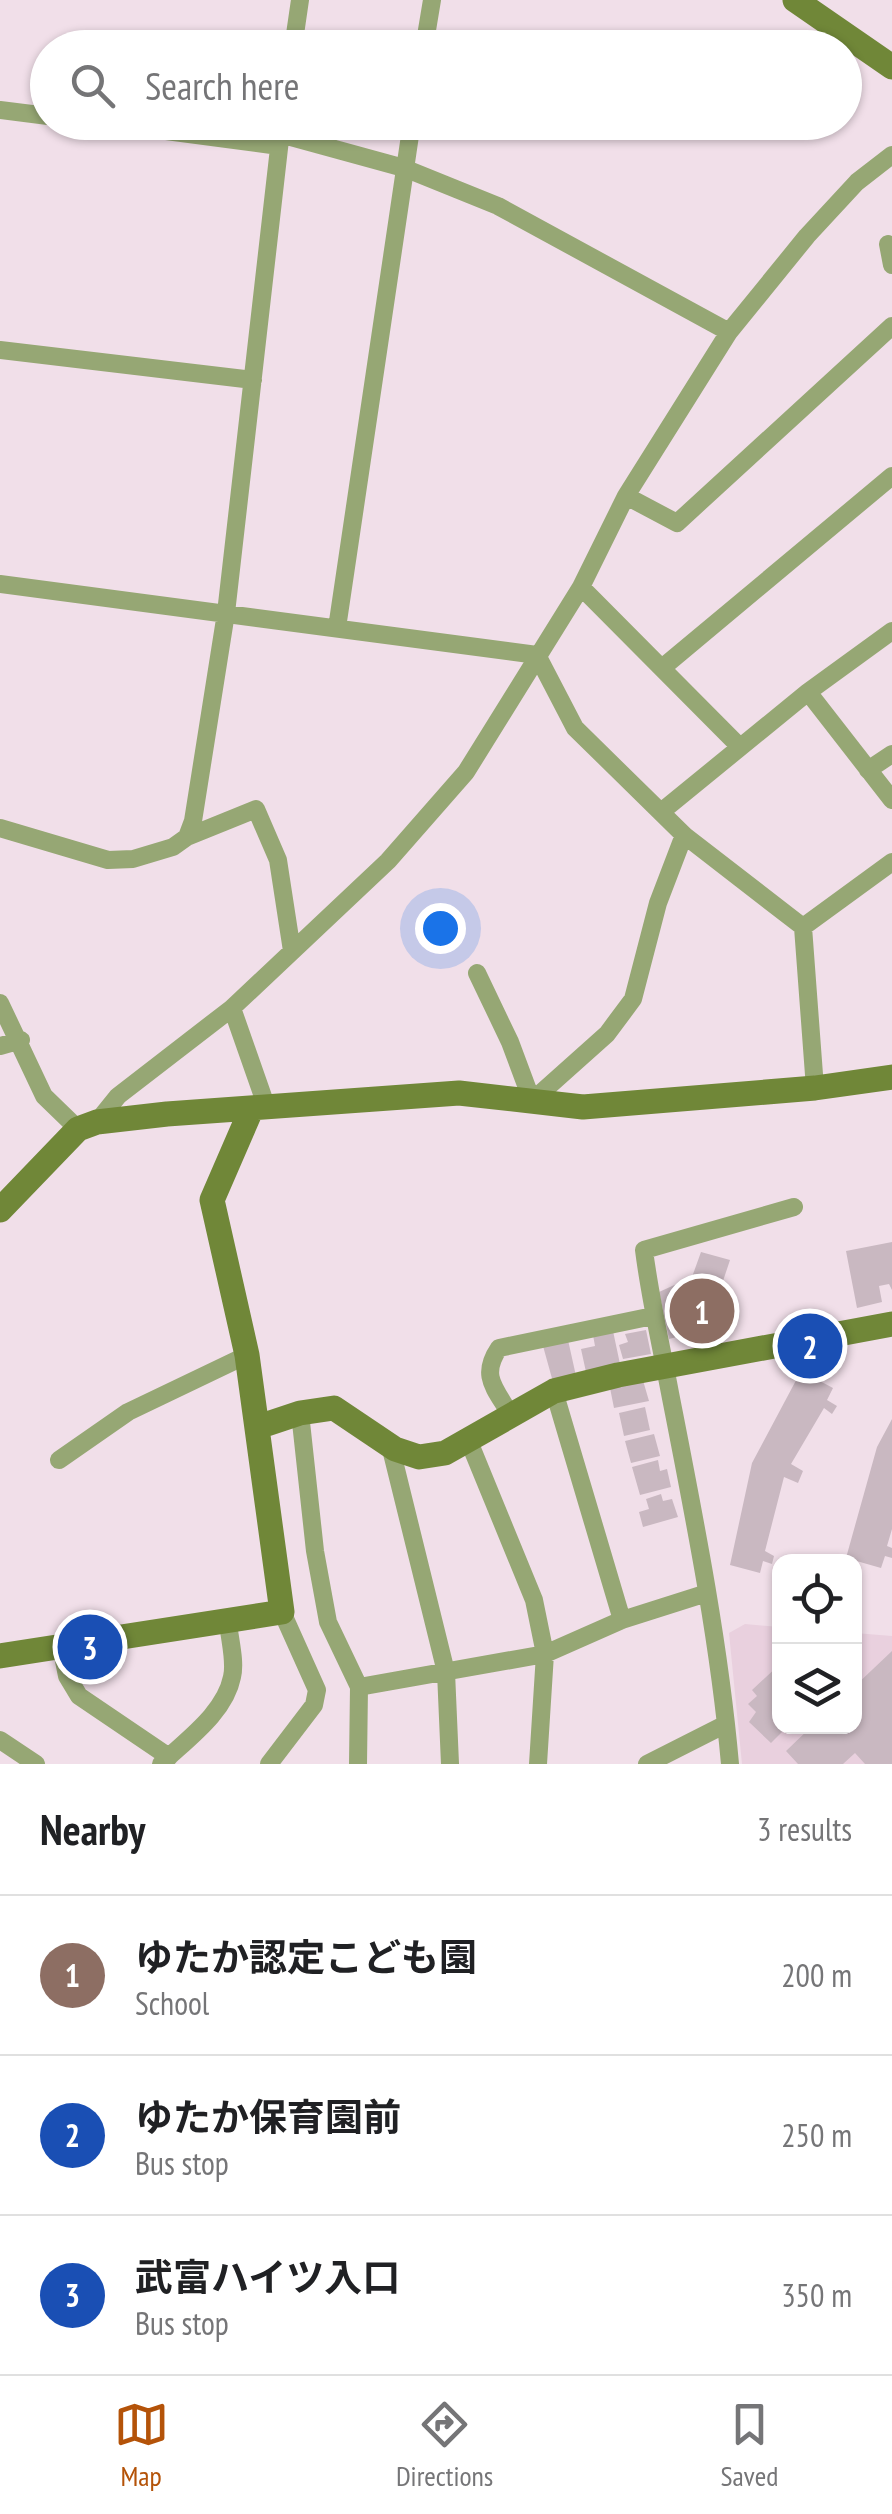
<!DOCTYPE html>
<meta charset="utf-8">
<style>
:root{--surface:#fff;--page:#f2f2f2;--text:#202124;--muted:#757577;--line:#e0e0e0;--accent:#b45309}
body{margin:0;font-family:"PT Sans Narrow","Noto Sans JP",sans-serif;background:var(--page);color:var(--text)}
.controls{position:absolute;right:30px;bottom:30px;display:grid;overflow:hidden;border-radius:20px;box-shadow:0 2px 8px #0004}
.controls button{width:90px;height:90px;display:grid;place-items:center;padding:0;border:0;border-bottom:2px solid var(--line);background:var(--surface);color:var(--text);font:50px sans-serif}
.you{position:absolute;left:440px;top:928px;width:35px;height:35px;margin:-25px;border:8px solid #fff;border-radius:50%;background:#1a73e8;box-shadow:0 0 0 15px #1a73e833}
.badge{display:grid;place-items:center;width:65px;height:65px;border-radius:50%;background:var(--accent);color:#fff;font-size:32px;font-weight:700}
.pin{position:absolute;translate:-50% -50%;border:5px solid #fff;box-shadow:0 2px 10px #0006}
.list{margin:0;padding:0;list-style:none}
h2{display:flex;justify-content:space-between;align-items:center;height:130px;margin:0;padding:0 40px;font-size:42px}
h2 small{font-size:32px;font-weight:400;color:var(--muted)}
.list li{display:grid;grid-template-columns:65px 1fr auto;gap:30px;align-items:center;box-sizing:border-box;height:160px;padding:0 40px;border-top:2px solid var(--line)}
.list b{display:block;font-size:38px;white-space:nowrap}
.list p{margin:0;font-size:32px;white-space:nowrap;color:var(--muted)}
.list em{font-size:32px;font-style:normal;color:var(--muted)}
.icon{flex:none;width:55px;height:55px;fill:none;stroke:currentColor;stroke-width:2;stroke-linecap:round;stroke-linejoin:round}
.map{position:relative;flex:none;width:892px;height:1764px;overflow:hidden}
.search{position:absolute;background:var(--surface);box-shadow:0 2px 8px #0004;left:30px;right:30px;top:30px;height:110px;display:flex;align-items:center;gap:25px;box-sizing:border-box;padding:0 35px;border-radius:55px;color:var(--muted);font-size:38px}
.sheet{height:610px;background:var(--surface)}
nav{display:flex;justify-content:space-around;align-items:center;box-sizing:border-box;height:140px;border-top:2px solid var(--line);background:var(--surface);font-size:28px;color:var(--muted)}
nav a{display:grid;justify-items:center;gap:5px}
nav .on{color:var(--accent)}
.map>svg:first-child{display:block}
.built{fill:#e9d0de}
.building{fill:#c9b8c1}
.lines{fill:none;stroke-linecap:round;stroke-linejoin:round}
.street{stroke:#96a774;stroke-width:18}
.secondary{stroke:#708738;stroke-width:25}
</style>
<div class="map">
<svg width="892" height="1764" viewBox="0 0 892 1764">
<rect width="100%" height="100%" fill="#f1dfe9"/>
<path class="built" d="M745,1624L779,1627L780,1726H854L855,1633L892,1636V1764H742L729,1633Z"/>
<path class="building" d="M892,1242V1290L889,1284L879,1286L882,1302L857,1308L846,1251Z
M701,1252L730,1260L720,1290L728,1324L669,1339L659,1292L692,1277Z
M646,1330L651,1354L623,1359L619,1345L628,1342L625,1334Z
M613,1331L620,1364L586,1372L581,1349L595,1346L593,1335Z
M568,1340L576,1376L553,1382L543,1346Z
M801,1371L833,1388L827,1400L837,1406L832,1414L824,1408L791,1464L803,1471L798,1483L784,1477L765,1551L774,1556L772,1564L763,1561L760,1573L730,1565L752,1463Z
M642,1377L649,1401L614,1408L610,1388Z
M645,1407L650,1430L624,1436L619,1413Z
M892,1419V1529L887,1546L892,1548V1558L885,1556L881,1568L846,1558L877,1447Z
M654,1434L660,1456L631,1463L625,1441Z
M658,1460L660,1471L667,1469L671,1487L640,1495L632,1467Z
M661,1494L663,1501L672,1499L678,1517L643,1527L639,1512L649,1509L646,1499Z
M892,1651V1764H865L855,1753L843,1764H798L786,1751L812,1726H854V1687Z
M780,1664V1726H788L771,1743L749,1722L756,1712L748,1704L757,1696L752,1690Z"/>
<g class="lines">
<path class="street" d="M293,48L300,0
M424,48L432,0
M0,110L48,116
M98,122L279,146
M280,134L404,168L498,206L729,332
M888,244L892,265
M0,350L253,380
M626,496L677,523L892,326
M0,584L537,655
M581,587L740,747
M337,628L412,122
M537,655L575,728L684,835L803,927L815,1088
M662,668L892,476
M808,692L892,800
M868,770L892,754
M661,812L808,692L892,631
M0,828L108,860L133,859L173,847L187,837L193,821L226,613L282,122
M187,837L256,809L278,860L292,951
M803,927L892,862
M477,973L510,1042L532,1101L607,1034L633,999L658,903L684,835
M0,1003L44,1096L78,1129
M232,1008L267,1108
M0,1046L21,1040
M97,1122L118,1096L232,1008L388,861L466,772L581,587L626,496L729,332L807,236L857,182L892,155
M554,1391L622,1620
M300,1413L315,1551L328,1622L359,1687L358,1764
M510,1414C495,1388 480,1376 499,1348L653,1316
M468,1439L534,1600L545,1654L538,1764
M390,1445L446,1672L450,1764
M59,1460L128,1412L247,1355
M61,1646L67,1676L79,1696L169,1757
M359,1687L545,1654L622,1620L707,1593
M0,1740L36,1764
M161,1764C186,1740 225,1713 232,1677C236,1661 229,1638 228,1621
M269,1764L314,1705L317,1690L282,1612
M647,1764L726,1724
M730,1764C719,1640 694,1516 670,1393C661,1345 650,1298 644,1250L794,1207"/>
<path class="secondary" d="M795,0L892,67
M0,1210L78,1129L97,1122L167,1114L459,1093L583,1107L815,1088L892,1077
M258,1427L300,1413L334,1408L395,1449L419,1457L445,1453L554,1391L618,1375L892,1324
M0,1656L282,1612L247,1355L212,1200L251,1110"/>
</g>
</svg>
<div class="controls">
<button><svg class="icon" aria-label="locate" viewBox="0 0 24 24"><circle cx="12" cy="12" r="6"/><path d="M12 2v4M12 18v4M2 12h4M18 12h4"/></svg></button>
<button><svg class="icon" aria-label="layers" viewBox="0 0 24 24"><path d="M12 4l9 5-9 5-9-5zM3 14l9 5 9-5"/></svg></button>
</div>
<div class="you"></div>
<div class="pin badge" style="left:702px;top:1311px;background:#8d6e63">1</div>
<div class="pin badge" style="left:810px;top:1346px;background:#1a4fb4">2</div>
<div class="pin badge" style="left:90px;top:1647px;background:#1a4fb4">3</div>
<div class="search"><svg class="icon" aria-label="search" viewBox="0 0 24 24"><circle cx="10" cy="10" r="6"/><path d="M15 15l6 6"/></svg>Search here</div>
</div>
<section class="sheet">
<h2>Nearby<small>3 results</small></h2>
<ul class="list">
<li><span class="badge" style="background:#8d6e63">1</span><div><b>ゆたか認定こども園</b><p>School</p></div><em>200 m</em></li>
<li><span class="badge" style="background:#1a4fb4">2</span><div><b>ゆたか保育園前</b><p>Bus stop</p></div><em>250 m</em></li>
<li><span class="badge" style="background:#1a4fb4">3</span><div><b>武富ハイツ入口</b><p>Bus stop</p></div><em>350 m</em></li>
</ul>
</section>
<nav>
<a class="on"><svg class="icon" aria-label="map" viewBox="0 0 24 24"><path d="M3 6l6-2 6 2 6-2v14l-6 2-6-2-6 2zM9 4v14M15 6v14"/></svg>Map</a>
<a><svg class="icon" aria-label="directions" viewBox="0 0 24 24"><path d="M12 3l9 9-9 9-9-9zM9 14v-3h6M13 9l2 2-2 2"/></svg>Directions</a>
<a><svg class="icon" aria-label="saved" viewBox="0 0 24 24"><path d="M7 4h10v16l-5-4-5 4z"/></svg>Saved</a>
</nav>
